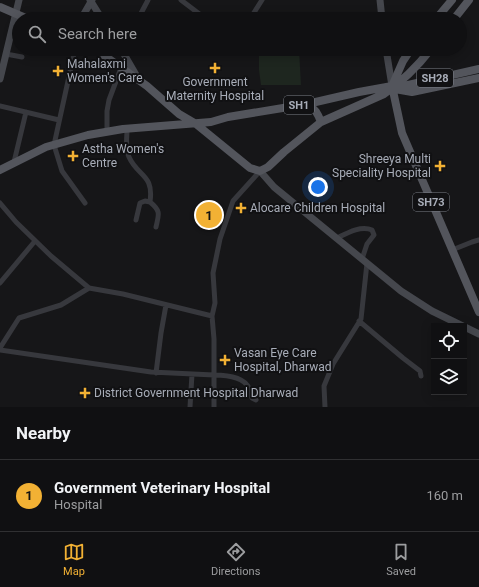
<!DOCTYPE html>
<style>
:root{--surface:#101012;--page:#1e1e20;--text:#f1f3f6;--muted:#9c9d9f;--line:#303032;--accent:#f2b134}
body{margin:0;font-family:Roboto,sans-serif;background:var(--page);color:var(--text)}
.controls{position:absolute;right:12px;bottom:12px;display:grid;overflow:hidden;border-radius:0px;box-shadow:0 2px 10px #0003}
.controls button{width:36px;height:36px;display:grid;place-items:center;padding:0;border:0;border-bottom:1px solid var(--line);background:var(--surface);color:var(--text);font:20px sans-serif}
.you{position:absolute;left:318px;top:187px;width:14px;height:14px;margin:-10px;border:3px solid #fff;border-radius:50%;background:#1a73e8;box-shadow:0 0 0 6px #1a73e833}
.badge{display:grid;place-items:center;width:26px;height:26px;border-radius:50%;background:var(--accent);color:#111;font-size:13px;font-weight:700}
.pin{position:absolute;translate:-50% -50%;border:2px solid #fff;box-shadow:0 1px 4px #0006}
.list{margin:0;padding:0;list-style:none}
h2{display:flex;justify-content:space-between;align-items:center;height:52px;margin:0;padding:0 16px;font-size:17px}
h2 small{font-size:13px;font-weight:400;color:var(--muted)}
.list li{display:grid;grid-template-columns:26px 1fr auto;gap:12px;align-items:center;box-sizing:border-box;height:72px;padding:0 16px;border-top:1px solid var(--line)}
.list b{display:block;font-size:15px;white-space:nowrap}
.list p{margin:0;font-size:13px;white-space:nowrap;color:var(--muted)}
.list em{font-size:13px;font-style:normal;color:var(--muted)}
.icon{flex:none;width:22px;height:22px;fill:none;stroke:currentColor;stroke-width:2;stroke-linecap:round;stroke-linejoin:round}
.map{position:relative;flex:none;width:479px;height:407px;overflow:hidden}
.search{position:absolute;background:var(--surface);box-shadow:0 2px 10px #0003;left:12px;right:12px;top:12px;height:44px;display:flex;align-items:center;gap:10px;box-sizing:border-box;padding:0 14px;border-radius:22px;color:var(--muted);font-size:15px}
.sheet{height:124px;background:var(--surface)}
nav{display:flex;justify-content:space-around;align-items:center;box-sizing:border-box;height:56px;border-top:1px solid var(--line);background:var(--surface);font-size:11px;color:var(--muted)}
nav a{display:grid;justify-items:center;gap:2px}
nav .on{color:var(--accent)}
.map>svg:first-child{display:block}
.green{fill:#1e261f}
.lines{fill:none;stroke-linecap:round;stroke-linejoin:round}
.street{stroke:#37383d;stroke-width:5}
.secondary{stroke:#45474d;stroke-width:7}
.primary{stroke:#53555c;stroke-width:8}
.poi-dot{fill:#f2b134;stroke:#111113;stroke-width:1.5}
.labels{text-anchor:middle;dominant-baseline:central;stroke-width:4;stroke-linejoin:round;paint-order:stroke}
.shield{fill:#111113;stroke:#7b7e86;stroke-width:1}
.shield-label{font-size:11px;font-weight:bold;fill:#a8adb8}
.poi-label{font-size:12px;fill:#a8adb8;stroke:#111113;text-anchor:start}
</style>
<div class="map">
<svg width="479" height="407" viewBox="0 0 479 407">
<rect width="100%" height="100%" fill="#161618"/>
<path class="green" d="M264,49H299L301,85H261L259,70V54L264,53Z"/>
<g class="lines">
<path class="street" d="M181,0L206,19
M138,19L148,0
M250,19L262,0
M75,49L54,145L62,171L85,203
M6,54L22,57
M0,106L59,120
M127,129C127,138 125,148 129,157C138,177 154,174 150,202L145,201L140,203L136,220
M107,132V111L109,100L121,68
M14,162L26,112
M150,202C161,211 159,214 156,227
M0,203L16,222L51,256L89,288L123,294L212,316
M337,238C347,233 361,225 372,230L374,235L367,244L362,259
M452,250L472,242L479,240
M0,283L35,241
M359,321L403,358L420,371L421,376
M0,348L19,318L61,305L89,288
M0,350L151,372L214,375V339L212,316L215,303L213,273L220,239L233,201L260,171
M156,373L161,333L166,305
M190,407L192,374
M214,407V375C225,375 243,376 249,388C251,391 251,395 252,398L256,400
M325,407L324,386L333,364L361,319L367,263"/>
<path class="secondary" d="M90,0L102,19
M380,0L382,19
M81,19L92,0
M121,49L139,80
M386,49L392,86
M0,79L19,0
M260,171L274,187L401,291L432,311L479,334"/>
<path class="primary" d="M0,7L28,19
M436,19L452,0
M454,19L469,0
M95,49L147,86L179,114L196,124L250,168L260,171L268,167L284,152L321,122L384,94C403,81 417,67 431,49
M392,86L402,133L479,312
M395,88L479,69
M395,89L412,92L479,78
M307,104C315,108 318,114 321,122
M0,170L46,147L88,135L123,129L211,122L228,117L307,104L359,92L392,86L403,61L411,49"/>
</g>
<g class="poi-dot">
<path d="M213 62h4v4h4v4h-4v4h-4v-4h-4v-4h4z"/>
<path d="M56 65h4v4h4v4h-4v4h-4v-4h-4v-4h4z"/>
<path d="M71 150h4v4h4v4h-4v4h-4v-4h-4v-4h4z"/>
<path d="M438 160h4v4h4v4h-4v4h-4v-4h-4v-4h4z"/>
<path d="M239 202h4v4h4v4h-4v4h-4v-4h-4v-4h4z"/>
<path d="M223 354h4v4h4v4h-4v4h-4v-4h-4v-4h4z"/>
<path d="M83 387h4v4h4v4h-4v4h-4v-4h-4v-4h4z"/>
</g>
<g class="labels">
<g class="shield">
<rect x="417" y="69" width="36" height="18" rx="3"/>
<rect x="284" y="96" width="30" height="18" rx="3"/>
<rect x="413" y="193" width="36" height="18" rx="3"/>
</g>
<g class="shield-label">
<text x="435" y="78">SH28</text>
<text x="299" y="105">SH1</text>
<text x="431" y="202">SH73</text>
</g>
<g class="poi-label">
<text x="67" y="64">Mahalaxmi<tspan x="67" dy="14">Women's Care</tspan></text>
<text x="215" y="82" text-anchor="middle">Government<tspan x="215" dy="14">Maternity Hospital</tspan></text>
<text x="82" y="149">Astha Women's<tspan x="82" dy="14">Centre</tspan></text>
<text x="431" y="159" text-anchor="end">Shreeya Multi<tspan x="431" dy="14">Speciality Hospital</tspan></text>
<text x="250" y="208">Alocare Children Hospital</text>
<text x="234" y="353">Vasan Eye Care<tspan x="234" dy="14">Hospital, Dharwad</tspan></text>
<text x="94" y="393">District Government Hospital Dharwad</text>
</g>
</g>
</svg>
<div class="controls">
<button><svg class="icon" aria-label="locate" viewBox="0 0 24 24"><circle cx="12" cy="12" r="6"/><path d="M12 2v4M12 18v4M2 12h4M18 12h4"/></svg></button>
<button><svg class="icon" aria-label="layers" viewBox="0 0 24 24"><path d="M12 4l9 5-9 5-9-5zM3 14l9 5 9-5"/></svg></button>
</div>
<div class="you"></div>
<div class="pin badge" style="left:209px;top:215px">1</div>
<div class="search"><svg class="icon" aria-label="search" viewBox="0 0 24 24"><circle cx="10" cy="10" r="6"/><path d="M15 15l6 6"/></svg>Search here</div>
</div>
<section class="sheet">
<h2>Nearby<small></small></h2>
<ul class="list">
<li><span class="badge">1</span><div><b>Government Veterinary Hospital</b><p>Hospital</p></div><em>160 m</em></li>
</ul>
</section>
<nav>
<a class="on"><svg class="icon" aria-label="map" viewBox="0 0 24 24"><path d="M3 6l6-2 6 2 6-2v14l-6 2-6-2-6 2zM9 4v14M15 6v14"/></svg>Map</a>
<a><svg class="icon" aria-label="directions" viewBox="0 0 24 24"><path d="M12 3l9 9-9 9-9-9zM9 14v-3h6M13 9l2 2-2 2"/></svg>Directions</a>
<a><svg class="icon" aria-label="saved" viewBox="0 0 24 24"><path d="M7 4h10v16l-5-4-5 4z"/></svg>Saved</a>
</nav>
